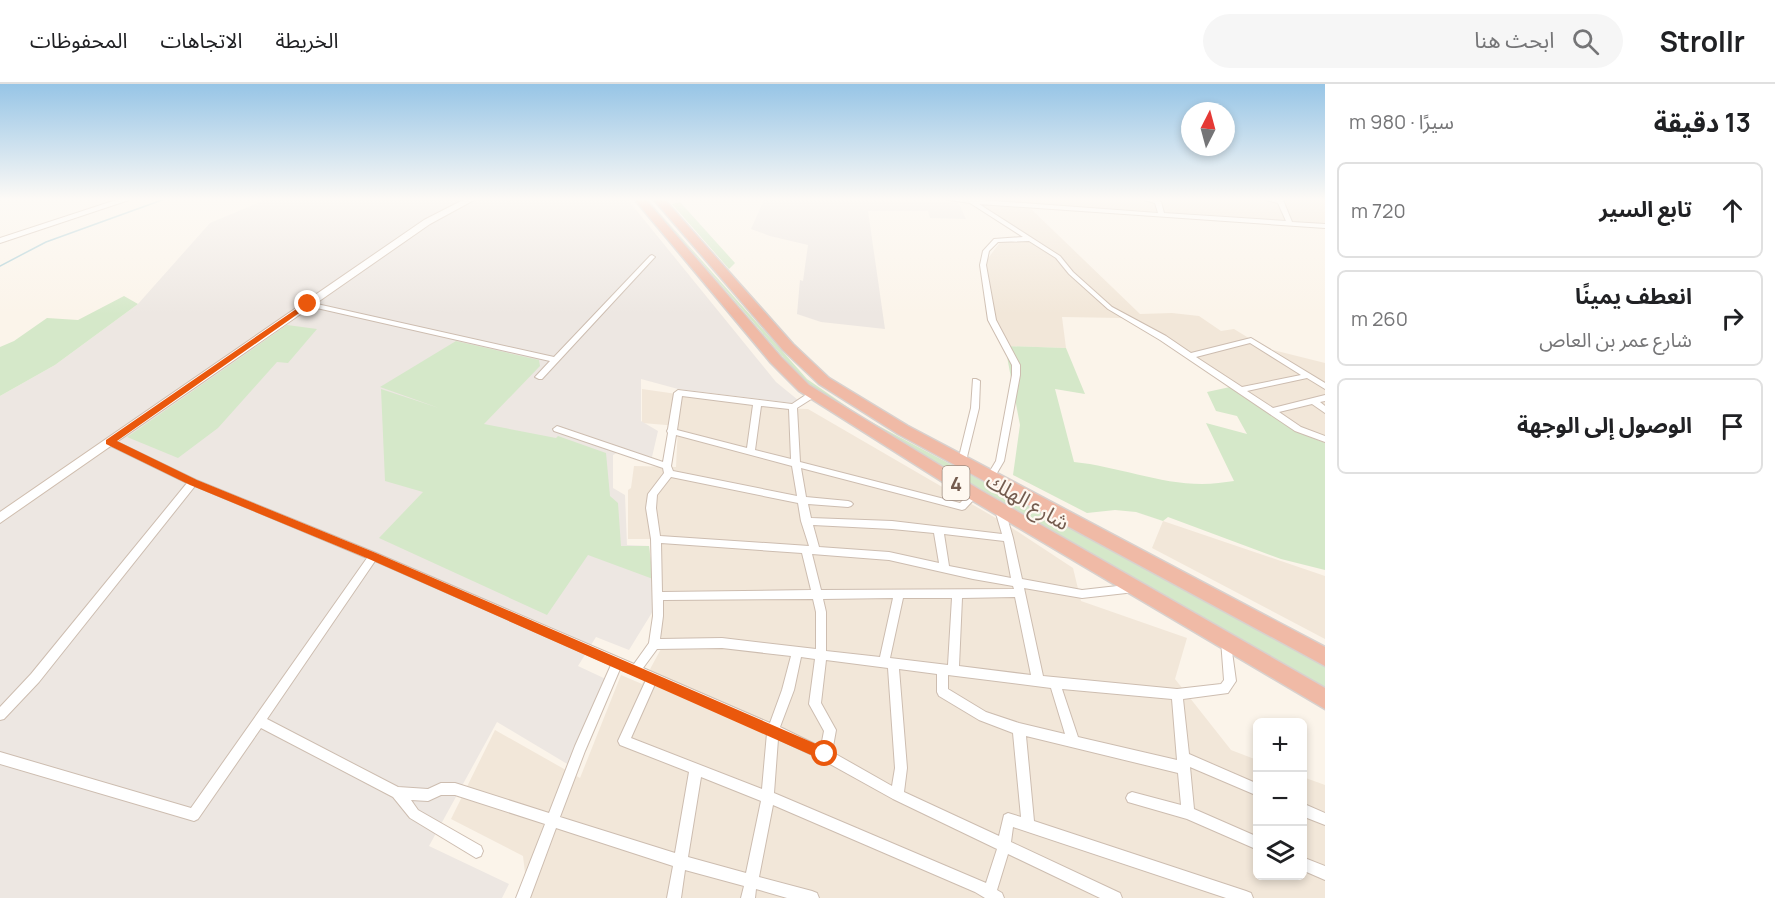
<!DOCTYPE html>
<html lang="ar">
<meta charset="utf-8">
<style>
:root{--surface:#fff;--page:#f6f6f6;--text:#202124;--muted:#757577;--line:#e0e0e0}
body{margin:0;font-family:Manrope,"Noto Sans Arabic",sans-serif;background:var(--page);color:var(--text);direction:rtl}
.controls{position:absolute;right:18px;bottom:18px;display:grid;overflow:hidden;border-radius:9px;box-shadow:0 3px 9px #0003}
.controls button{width:54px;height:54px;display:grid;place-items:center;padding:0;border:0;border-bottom:2px solid var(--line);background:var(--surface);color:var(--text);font:30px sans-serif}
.compass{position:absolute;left:1181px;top:18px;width:54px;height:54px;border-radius:50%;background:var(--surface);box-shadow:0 3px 9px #0003;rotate:6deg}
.stop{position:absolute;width:18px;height:18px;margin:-14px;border:4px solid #ea580c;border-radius:50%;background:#fff}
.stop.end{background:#ea580c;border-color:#fff;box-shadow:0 2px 6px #0008}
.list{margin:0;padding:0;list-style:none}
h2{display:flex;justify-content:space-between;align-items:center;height:78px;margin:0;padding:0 24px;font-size:26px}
h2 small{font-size:20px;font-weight:400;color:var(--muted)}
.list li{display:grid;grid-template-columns:39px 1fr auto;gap:18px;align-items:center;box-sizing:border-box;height:96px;margin:0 12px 12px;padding:0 12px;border:2px solid var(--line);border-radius:9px}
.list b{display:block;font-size:22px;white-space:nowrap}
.list p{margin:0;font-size:20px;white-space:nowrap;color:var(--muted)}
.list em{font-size:20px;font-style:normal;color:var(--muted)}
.icon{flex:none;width:33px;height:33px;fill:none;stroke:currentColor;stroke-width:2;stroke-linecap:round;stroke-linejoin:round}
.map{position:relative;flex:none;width:1325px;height:814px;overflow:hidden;direction:ltr}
header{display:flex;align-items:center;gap:36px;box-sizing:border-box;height:84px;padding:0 30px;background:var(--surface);border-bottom:2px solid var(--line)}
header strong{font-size:28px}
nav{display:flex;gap:33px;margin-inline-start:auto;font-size:21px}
.search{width:420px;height:54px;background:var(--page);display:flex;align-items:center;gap:15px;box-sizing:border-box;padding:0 21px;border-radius:33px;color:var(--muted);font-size:22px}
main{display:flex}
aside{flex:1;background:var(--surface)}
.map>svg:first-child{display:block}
.residential{fill:#f2e7d9}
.industrial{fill:#ede7e2}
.green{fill:#d5e8c9}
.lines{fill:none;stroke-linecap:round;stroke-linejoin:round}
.stream{stroke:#a6cdd5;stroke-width:1.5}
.street-casing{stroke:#cdbdb0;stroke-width:2}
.secondary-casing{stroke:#cfbdae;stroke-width:2}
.highway-casing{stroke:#d8d1ce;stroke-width:3}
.street{fill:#fff;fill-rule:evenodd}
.secondary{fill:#fff;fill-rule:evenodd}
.highway{fill:#f0baa6;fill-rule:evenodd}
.route{fill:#ea580c}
.labels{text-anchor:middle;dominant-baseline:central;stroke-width:4.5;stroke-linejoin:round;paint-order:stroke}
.shield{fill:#fef8f0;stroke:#9d8b7f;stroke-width:1.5}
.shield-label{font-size:20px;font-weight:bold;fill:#745c4f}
.street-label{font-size:21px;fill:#745c4f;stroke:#fef8f0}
</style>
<header>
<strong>Strollr</strong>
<div class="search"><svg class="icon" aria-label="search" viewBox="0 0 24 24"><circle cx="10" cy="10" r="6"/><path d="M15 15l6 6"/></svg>ابحث هنا</div>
<nav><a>الخريطة</a><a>الاتجاهات</a><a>المحفوظات</a></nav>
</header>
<main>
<aside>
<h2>13 دقيقة<small>سيرًا · 980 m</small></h2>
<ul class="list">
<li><svg class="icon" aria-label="ahead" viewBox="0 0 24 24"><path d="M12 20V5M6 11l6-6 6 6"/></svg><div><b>تابع السير</b></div><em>720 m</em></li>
<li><svg class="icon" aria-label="right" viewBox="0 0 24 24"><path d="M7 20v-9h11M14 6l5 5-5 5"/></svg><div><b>انعطف يمينًا</b><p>شارع عمر بن العاص</p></div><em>260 m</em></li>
<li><svg class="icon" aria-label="arrive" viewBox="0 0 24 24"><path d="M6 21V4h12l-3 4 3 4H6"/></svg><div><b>الوصول إلى الوجهة</b></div></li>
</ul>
</aside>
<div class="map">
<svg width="1325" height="814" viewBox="0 0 1325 814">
<rect width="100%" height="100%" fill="#fbf4ea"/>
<path class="residential" d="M967,116H1325V140L1210,131Z
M978,120L1028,122L1140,230L1172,229L1199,232L1221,247L1234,245L1265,264L1325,279V353L1301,344L1137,239L1123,234L1062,233L1066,264L1005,262L992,236L983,181L1001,157L1033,156Z
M642,305L774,324L808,325L1006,440L1073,484L1081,517L1187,554L1175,595L1231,666L1257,676L1258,792H1302L1303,693L1325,701V814H528L523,772L451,735L495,646L580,694L621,591L642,600L662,563L655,455H628V406L631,404L634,382L676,383L678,342L642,339Z
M1163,437L1325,492V555L1152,464Z"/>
<path class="industrial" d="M265,116H628L776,298L798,316L792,319L678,305L641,295V337L658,347L652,373L621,367L613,371V404L625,411L627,461L649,462L656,522L629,566L596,553L578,582L610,597L569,681L497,638L429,762L509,800L502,814H0V312L55,281L138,220L210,139Z
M764,116L958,118L966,135L930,134L928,127H868L885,245L821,238L797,230L800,196L803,197L808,161L770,152L751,145Z"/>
<path class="green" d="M648,116L807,295L862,333L1325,580V604L859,335L802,295Z
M680,118L735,179L729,185L672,120Z
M124,212L138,220L55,281L0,312V263L14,257L47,234L78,236Z
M287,241L317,245L288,279L277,278L218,344L178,374L127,353Z
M456,257L539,276L540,282L484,340L556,354L558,352L606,369L610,412L618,419L621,462H649L653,495L588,471L547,531L379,454L423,408L385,397L381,305L439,324L380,303Z
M1005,262L1066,264L1085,310L1055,305L1074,378C1116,382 1159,400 1202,400C1213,400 1224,398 1234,397L1206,339L1247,350L1237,332L1216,327L1207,308L1230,303L1295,347L1325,359V486L1281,475L1168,433L1163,437L1136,428L1115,426L1087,429L1013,391L1020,341Z"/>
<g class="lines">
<path class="stream" d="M0,182L46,158L162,116"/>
<g class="street-casing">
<path id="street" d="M949,116H982L1158,129L1155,119L1144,116H1158L1161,118L1164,129L1286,137L1278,119L1266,116H1283L1292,138L1325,140V144L979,120L1060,172L1073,188L1112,223L1166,252L1191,269L1251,254L1325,299V305L1307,294L1247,307L1273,324L1325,311V317L1320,318L1325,322V329L1312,320L1279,328L1301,343L1325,352V358L1295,347L1160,256L1108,225L1069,190L1056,174L1029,157L998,158L989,167L986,181L996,236L1020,281V291L1004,377L994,394H988L987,392L996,377L1012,291V281L988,236L980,181L983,167L994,155L1023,153L970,119ZM1250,259L1301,291L1242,303L1196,273Z
M652,171L655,173L654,174L542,295H539L535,293L550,277L308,222L305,220L308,218L554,273L650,172Z
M973,295H976L980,297L979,324L966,377L962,380L958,377L971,324Z
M678,306L792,320L810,308H816L817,310L816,312L797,324L800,378L960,419L971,408L974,407L979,410L965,425L962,426L801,384L806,413L848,417L851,418L853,420L851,422L848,423L808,420L811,434L892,437L1002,450L995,426L997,424H1003L1005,426L1013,454L1022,495L1082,506L1135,500L1139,501L1140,504L1139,507L1135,508L1082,514L1024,504L1043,592L1177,605L1221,600L1224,596L1221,556L1222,553L1226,551L1230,553L1236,597L1228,609L1183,615L1189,670L1258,700V712L1190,683L1194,725L1258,753V766L1187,735L1128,718L1126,714L1128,710L1132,708L1181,721L1178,689L1026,652L1034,737L1246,807L1251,809L1253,814H1226L1013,743L1011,758L1120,809L1122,814H1100L1008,770L997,806L1002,809L1004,814H985L975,808L773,721L759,793L812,807L817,809L819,814H787L756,805L755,814H741L744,802L685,786L681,814H667L673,782L556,744L530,814H516L545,740L455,711H441L428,717L411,716L418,726L481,762L483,767L481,772L476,774L410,734L393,713L261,644L198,735L194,737L0,680V668L191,724L367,474L195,402L39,598L4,635L0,636V623L31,590L187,399L107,360L106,358L107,356H113L196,396L376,469L634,580L649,559L653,532L651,455L646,424L648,410L664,389L663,384L554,347L553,345L557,342L560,343L663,378L668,349L667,347L668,345L674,309ZM682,312L753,321L747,364L677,346ZM761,322L789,325L791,375L755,366ZM676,351L792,382L797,412L673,387L671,382ZM671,393L798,419L801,437L809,462L660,452L656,424L657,411ZM813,441L892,445L934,449L939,479L889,468L819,463ZM944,450L1004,457L1011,494L949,482ZM661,459L802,469L811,506L662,508ZM812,470L889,476L973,495L1013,502L1014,505L821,506ZM375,477L611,581L575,662L549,729L455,699H441L428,705L398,703L267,635ZM1015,513L1031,591L959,582L962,514ZM893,514L880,573L826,567V528L823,515ZM903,514H952L948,581L890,574ZM813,515L816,528V565L722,554L660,555L663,532V516ZM722,564L791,572L782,606L770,639L643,584L657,565ZM801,573L815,575L809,620L824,647L821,663L780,643L794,606ZM826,576L888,584L895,684L892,702L832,668L836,646L821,619ZM620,585L646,596L618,657L620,661L689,688L675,769L560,733L585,667ZM899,585L937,590V608L939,612L979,636L1013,649L1021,733L1008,729L1004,731L999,752L904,708L907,684ZM948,591L1051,604L1065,650L1019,639L986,628L948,605ZM655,600L767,649L762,705L631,654ZM1062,605L1172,615L1177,676L1078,653ZM778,655L821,675L893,715L997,765L986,799L774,709ZM701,693L761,717L746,789L688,773Z
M1302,719L1325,729V741L1302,732Z
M1302,773L1325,782V796L1302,786Z"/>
</g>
<g class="secondary-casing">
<path id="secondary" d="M116,116H129L0,159V154Z
M463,116H474L430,140L0,439V428L424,136Z"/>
</g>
<g class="highway-casing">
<path id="highway" d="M635,116H646L781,273L809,301L980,406L1325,604V625L968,414L799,307L771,279Z
M654,116H665L793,260L829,294L908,342L1325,563V582L898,350L819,300L783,266Z"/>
</g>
<use href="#street" class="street"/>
<use href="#secondary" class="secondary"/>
<use href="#highway" class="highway"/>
</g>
<linearGradient id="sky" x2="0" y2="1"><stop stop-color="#97c5e6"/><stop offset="0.5" stop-color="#fdfaf6"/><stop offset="1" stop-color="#fdfaf6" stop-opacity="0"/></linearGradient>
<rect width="1325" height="230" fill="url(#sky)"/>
<path class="route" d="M305,219L312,220L117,357L197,396L376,469L830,666V675H820L369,475L190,401L106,360V356Z"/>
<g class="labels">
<rect class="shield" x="942.5" y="382" width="27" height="34" rx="4.5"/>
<g class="shield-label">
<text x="956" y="399">4</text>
</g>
<g class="street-label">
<text transform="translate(1028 417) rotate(30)">شارع الهلك</text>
</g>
</g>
</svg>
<div class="controls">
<button>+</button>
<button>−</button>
<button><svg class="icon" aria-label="layers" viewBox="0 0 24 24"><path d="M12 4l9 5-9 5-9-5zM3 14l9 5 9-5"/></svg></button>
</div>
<svg class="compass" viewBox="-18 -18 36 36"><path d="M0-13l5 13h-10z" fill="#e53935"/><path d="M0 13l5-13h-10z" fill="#757577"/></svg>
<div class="stop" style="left:825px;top:670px"></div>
<div class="stop end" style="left:308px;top:220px"></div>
</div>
</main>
